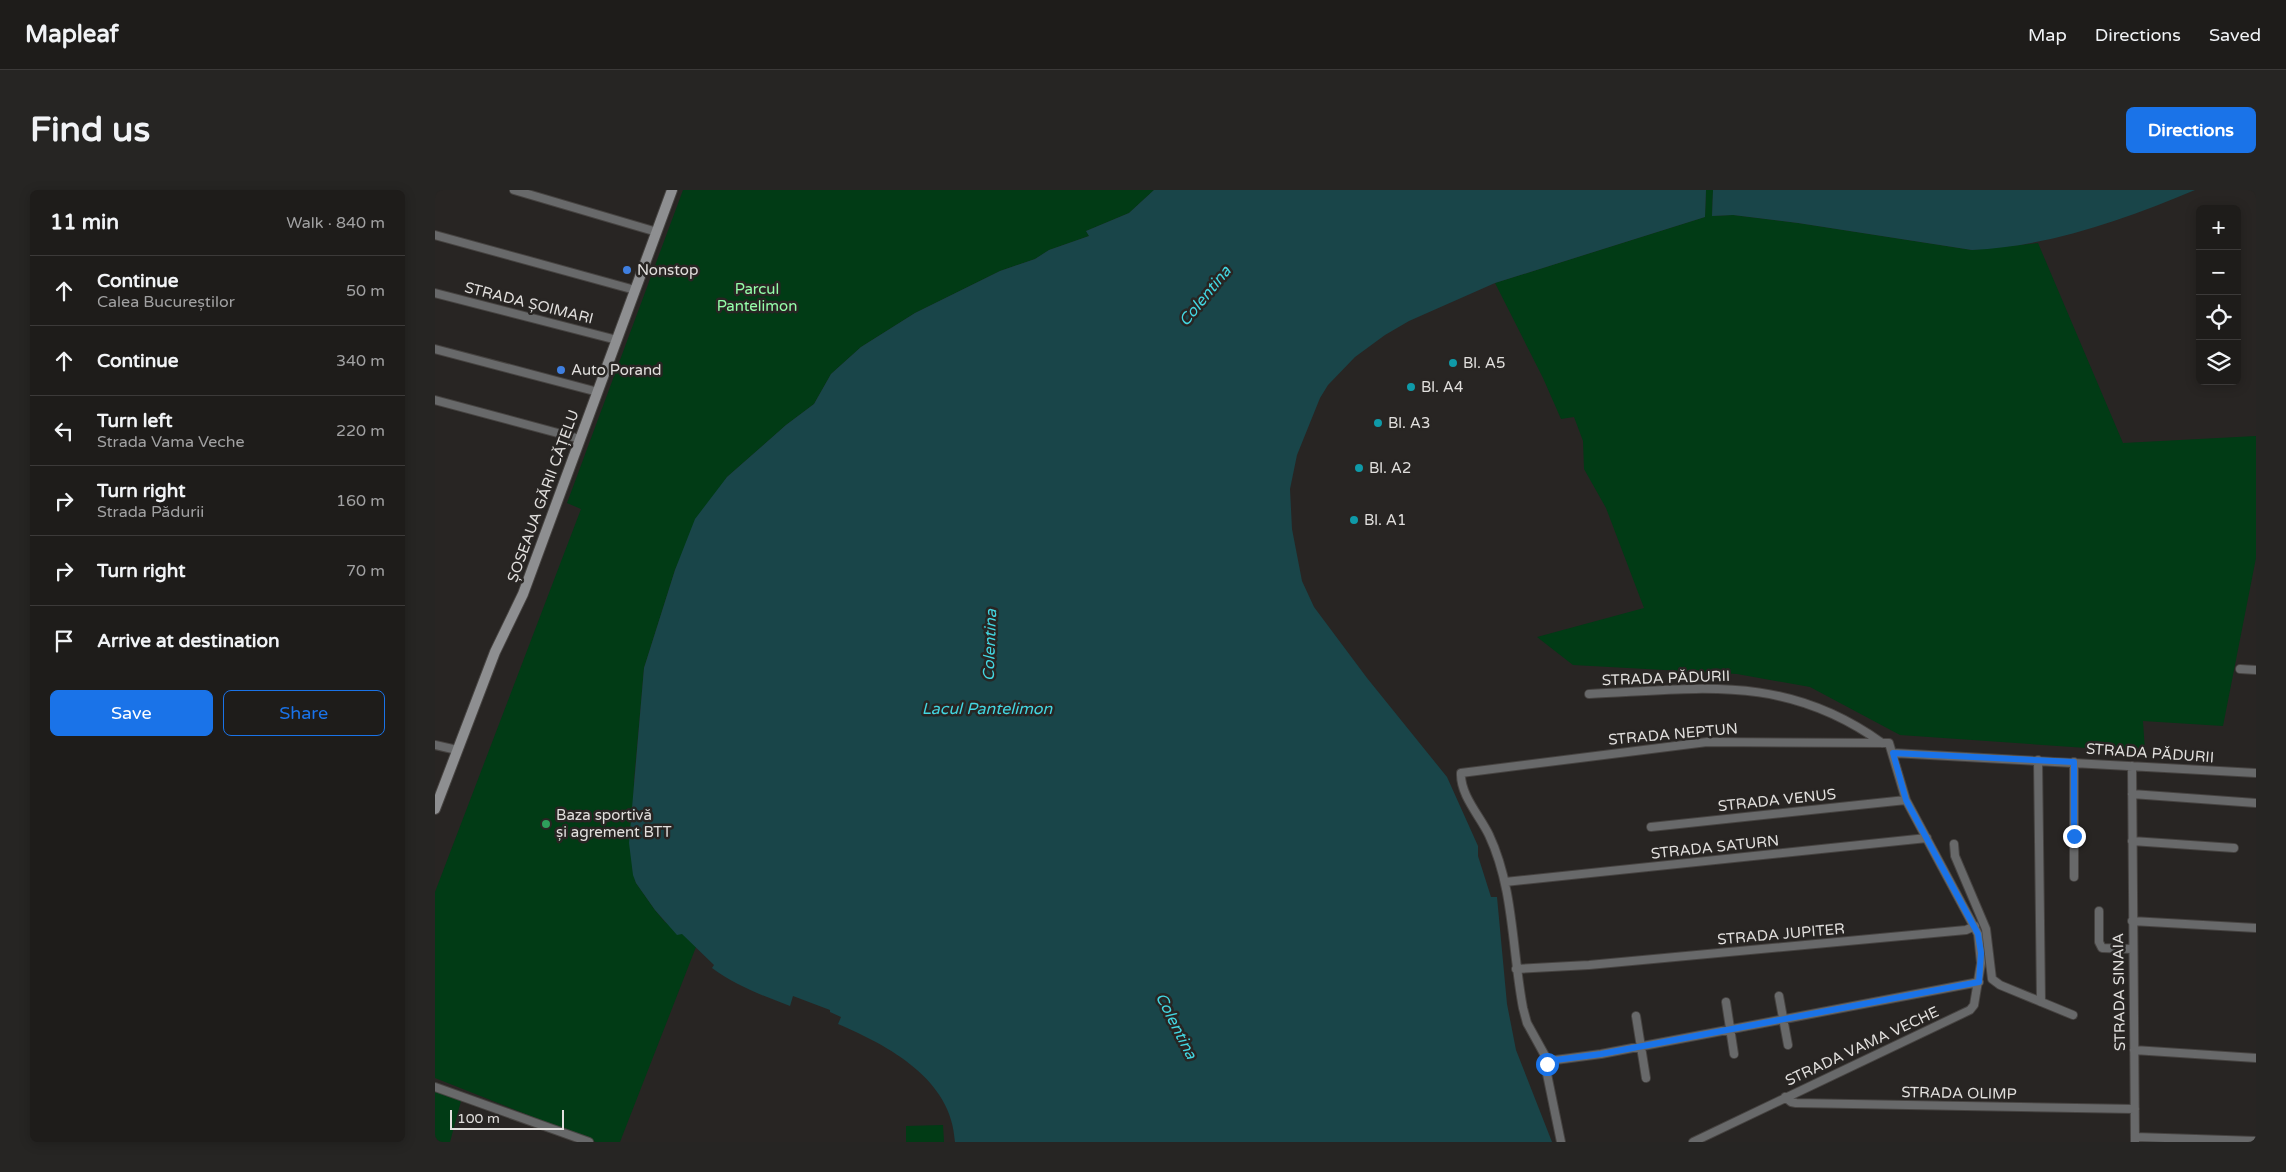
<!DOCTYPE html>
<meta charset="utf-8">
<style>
:root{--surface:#1e1c1a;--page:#262523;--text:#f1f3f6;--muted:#a1a1a2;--line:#3c3a39;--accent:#1a73e8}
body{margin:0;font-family:"Varela Round",sans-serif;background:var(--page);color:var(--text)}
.controls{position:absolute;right:15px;top:15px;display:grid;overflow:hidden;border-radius:8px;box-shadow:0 2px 12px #0003}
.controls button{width:45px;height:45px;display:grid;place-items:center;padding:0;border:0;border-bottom:1px solid var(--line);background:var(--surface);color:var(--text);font:25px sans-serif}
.scale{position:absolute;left:15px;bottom:12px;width:114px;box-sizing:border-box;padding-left:5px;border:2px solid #e1dfdd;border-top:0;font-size:14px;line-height:18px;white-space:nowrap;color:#e1dfdd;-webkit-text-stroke:4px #282523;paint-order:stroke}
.stop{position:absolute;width:15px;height:15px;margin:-11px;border:4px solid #1a73e8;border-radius:50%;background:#fff}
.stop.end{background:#1a73e8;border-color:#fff;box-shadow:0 1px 5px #0008}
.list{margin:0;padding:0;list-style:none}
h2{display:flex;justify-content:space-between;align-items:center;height:65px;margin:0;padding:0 20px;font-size:21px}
h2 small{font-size:16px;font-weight:400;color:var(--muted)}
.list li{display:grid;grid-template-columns:32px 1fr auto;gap:15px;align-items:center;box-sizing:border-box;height:70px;padding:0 20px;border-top:1px solid var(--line)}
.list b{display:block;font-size:19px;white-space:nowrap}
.list p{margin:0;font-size:16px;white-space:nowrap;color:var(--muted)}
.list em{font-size:16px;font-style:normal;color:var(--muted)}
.actions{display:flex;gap:10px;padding:15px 20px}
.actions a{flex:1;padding:11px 0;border:1px solid var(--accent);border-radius:8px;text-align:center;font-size:18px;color:var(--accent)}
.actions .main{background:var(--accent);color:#fff}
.icon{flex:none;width:28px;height:28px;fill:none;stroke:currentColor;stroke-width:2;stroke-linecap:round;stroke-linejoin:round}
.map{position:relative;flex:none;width:1821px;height:952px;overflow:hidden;border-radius:8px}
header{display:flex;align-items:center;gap:30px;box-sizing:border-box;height:70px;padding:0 25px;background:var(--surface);border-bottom:1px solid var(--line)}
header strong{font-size:24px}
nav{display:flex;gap:28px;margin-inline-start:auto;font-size:18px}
.intro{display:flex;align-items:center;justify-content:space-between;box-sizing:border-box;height:120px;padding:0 30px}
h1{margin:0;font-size:35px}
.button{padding:12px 22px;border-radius:8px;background:var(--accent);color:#fff;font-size:18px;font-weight:700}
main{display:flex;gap:30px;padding:0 30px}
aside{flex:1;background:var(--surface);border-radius:8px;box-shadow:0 2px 12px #0003}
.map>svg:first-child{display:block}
.green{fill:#013b15}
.water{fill:#194549}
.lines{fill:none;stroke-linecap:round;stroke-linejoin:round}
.minor-casing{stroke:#464341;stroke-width:10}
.secondary-casing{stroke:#464341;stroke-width:12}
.minor{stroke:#68696a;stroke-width:8}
.secondary{stroke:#8e8f91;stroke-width:10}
.route{stroke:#1a73e8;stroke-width:6}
.shop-dot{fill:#3f7fe0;stroke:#282523;stroke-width:2}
.culture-dot{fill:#0f9aa8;stroke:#282523;stroke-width:2}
.leisure-dot{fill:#2e9e5b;stroke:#282523;stroke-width:2}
.labels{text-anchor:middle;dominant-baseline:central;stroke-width:5;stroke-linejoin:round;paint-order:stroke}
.poi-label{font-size:15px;fill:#e1dfdd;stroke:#282523;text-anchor:start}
.park-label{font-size:15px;fill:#95feaa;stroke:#282523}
.street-label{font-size:15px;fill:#e1dfdd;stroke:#282523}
.water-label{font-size:16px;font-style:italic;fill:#43d6e1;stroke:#282523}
</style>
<header>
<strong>Mapleaf</strong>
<nav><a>Map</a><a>Directions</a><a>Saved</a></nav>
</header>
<div class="intro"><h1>Find us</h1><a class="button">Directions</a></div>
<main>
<aside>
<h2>11 min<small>Walk · 840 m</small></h2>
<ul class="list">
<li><svg class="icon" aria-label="ahead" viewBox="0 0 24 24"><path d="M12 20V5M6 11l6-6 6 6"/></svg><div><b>Continue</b><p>Calea Bucureștilor</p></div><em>50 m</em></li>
<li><svg class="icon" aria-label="ahead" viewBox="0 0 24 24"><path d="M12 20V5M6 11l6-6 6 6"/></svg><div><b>Continue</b></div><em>340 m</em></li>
<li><svg class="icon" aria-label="left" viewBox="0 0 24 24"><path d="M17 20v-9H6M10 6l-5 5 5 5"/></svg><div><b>Turn left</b><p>Strada Vama Veche</p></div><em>220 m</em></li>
<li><svg class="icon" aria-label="right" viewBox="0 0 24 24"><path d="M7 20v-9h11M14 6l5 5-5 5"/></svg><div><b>Turn right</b><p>Strada Pădurii</p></div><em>160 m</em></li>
<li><svg class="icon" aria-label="right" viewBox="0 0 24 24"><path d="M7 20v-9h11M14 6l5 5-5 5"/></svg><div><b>Turn right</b></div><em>70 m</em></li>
<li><svg class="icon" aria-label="arrive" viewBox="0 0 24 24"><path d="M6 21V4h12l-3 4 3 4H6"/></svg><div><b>Arrive at destination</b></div></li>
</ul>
<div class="actions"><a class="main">Save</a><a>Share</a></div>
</aside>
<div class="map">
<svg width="1821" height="952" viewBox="0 0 1821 952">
<rect width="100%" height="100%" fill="#282523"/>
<path class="green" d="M248,0H719L694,23L651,41L654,46L614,60L600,69L565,81L480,123L426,157L396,184L379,214L351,235L292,287L250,358L240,380L209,478L199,591L197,677L201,693L220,720L230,732L247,743L261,757L185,952H161L0,888V702L146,319L132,313Z
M1271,0H1278L1277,26L1298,25L1363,33L1537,60L1603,53L1688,253L1821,246V368L1788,536L1708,531L1710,562L1465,545L1375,497L1302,484L1138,475L1102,447L1209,418L1171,318L1149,279L1148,251L1139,227L1126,229L1108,188L1060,93L1270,27Z
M0,901L26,911L15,952H0Z
M508,935L509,952H471V936Z"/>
<path class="water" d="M719,0H1271L1270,27L1060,93L974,131L950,145L920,167L893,195L885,208L862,265L855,299L857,339L867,391L879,417L932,488L1012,587L1043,656V666L1056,707H1062L1072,814L1081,860L1117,952H520C517,889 454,856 403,834L406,827L395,822V820L358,806L355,816C328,806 300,795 277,778L279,775L247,744L242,745L220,720L201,693L198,685L194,653L209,478L240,380L260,329L292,287L351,235L379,214L396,184L426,157L480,123L565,81L600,69L614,60L654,46L651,41L694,23Z
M1278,0H1760C1688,30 1616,56 1537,60L1363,33L1298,25L1277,26Z"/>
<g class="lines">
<g class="minor-casing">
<path id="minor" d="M79,0L222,42
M0,45L200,100
M0,103L182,150
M0,159L163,202
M0,210L145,249
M1805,479L1821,480
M1154,504C1265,499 1350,483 1447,553
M0,555L22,560
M1458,563L1821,583
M1603,570L1606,812
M1639,572V687
M1697,576L1700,952
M1697,604L1821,613
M1216,637L1471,610
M1697,651L1799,658
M1519,654L1520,666L1551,739L1557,789L1565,795L1638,825
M1070,692L1492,648
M1664,721V752L1667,758L1697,759
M1697,731L1821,738
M1081,779L1154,775L1531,740L1540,736
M1344,806L1353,855
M1291,812L1299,864
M1201,826L1211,888
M1699,860L1821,868
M1113,871L1092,833L1088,818C1077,761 1079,698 1054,645C1045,626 1025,605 1026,583L1272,552L1454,553L1471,610L1543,744L1546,773L1539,815L1535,820L1258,952
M1113,871L1166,864L1544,792
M1113,871L1112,884L1126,952
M0,897L154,952
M1350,907L1356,912L1361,913L1700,919
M1700,947L1821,951"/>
</g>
<g class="secondary-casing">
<path id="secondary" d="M0,619L60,462L88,404L237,0"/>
</g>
<use href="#minor" class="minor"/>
<use href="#secondary" class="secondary"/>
</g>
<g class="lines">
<path class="route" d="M1112,874L1113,871L1166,864L1544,792L1546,763L1543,744L1471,610L1458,563L1639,572V646"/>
</g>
<g class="shop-dot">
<circle cx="192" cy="80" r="5"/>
<circle cx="126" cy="180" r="5"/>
</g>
<g class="culture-dot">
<circle cx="1018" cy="173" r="5"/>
<circle cx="976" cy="197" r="5"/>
<circle cx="943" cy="233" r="5"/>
<circle cx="924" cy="278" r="5"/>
<circle cx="919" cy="330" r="5"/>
</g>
<circle class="leisure-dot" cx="111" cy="634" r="5"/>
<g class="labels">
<g class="poi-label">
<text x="202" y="80">Nonstop</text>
<text x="1028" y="173">Bl. A5</text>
<text x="136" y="180">Auto Porand</text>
<text x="986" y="197">Bl. A4</text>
<text x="953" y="233">Bl. A3</text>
<text x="934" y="278">Bl. A2</text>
<text x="929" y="330">Bl. A1</text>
<text x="121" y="625">Baza sportivă<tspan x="121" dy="17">și agrement BTT</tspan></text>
</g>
<g class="park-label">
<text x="322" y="99">Parcul<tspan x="322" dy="17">Pantelimon</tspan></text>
</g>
<g class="street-label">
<text transform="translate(94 113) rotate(14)">STRADA ȘOIMARI</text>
<text transform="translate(108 306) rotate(-70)">ȘOSEAUA GĂRII CĂȚELU</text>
<text transform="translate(1231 488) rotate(-2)">STRADA PĂDURII</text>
<text transform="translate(1238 544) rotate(-5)">STRADA NEPTUN</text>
<text transform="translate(1715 563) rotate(4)">STRADA PĂDURII</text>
<text transform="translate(1342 610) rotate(-6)">STRADA VENUS</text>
<text transform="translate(1280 657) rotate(-6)">STRADA SATURN</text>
<text transform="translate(1346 744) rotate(-5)">STRADA JUPITER</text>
<text transform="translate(1684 802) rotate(-91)">STRADA SINAIA</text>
<text transform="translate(1427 856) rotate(-25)">STRADA VAMA VECHE</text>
<text transform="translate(1524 903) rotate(1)">STRADA OLIMP</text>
</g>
<g class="water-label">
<text transform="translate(770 106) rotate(-51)">Colentina</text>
<text transform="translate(555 455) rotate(-88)">Colentina</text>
<text x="552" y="519">Lacul Pantelimon</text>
<text transform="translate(741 836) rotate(63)">Colentina</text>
</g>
</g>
</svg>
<div class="controls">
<button>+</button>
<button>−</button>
<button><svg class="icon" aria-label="locate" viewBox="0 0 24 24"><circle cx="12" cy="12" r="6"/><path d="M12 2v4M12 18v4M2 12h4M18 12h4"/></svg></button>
<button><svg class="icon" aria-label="layers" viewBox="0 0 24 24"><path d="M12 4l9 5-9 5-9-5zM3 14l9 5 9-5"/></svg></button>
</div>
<div class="scale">100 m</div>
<div class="stop" style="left:1112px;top:874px"></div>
<div class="stop end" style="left:1639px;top:646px"></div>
</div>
</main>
